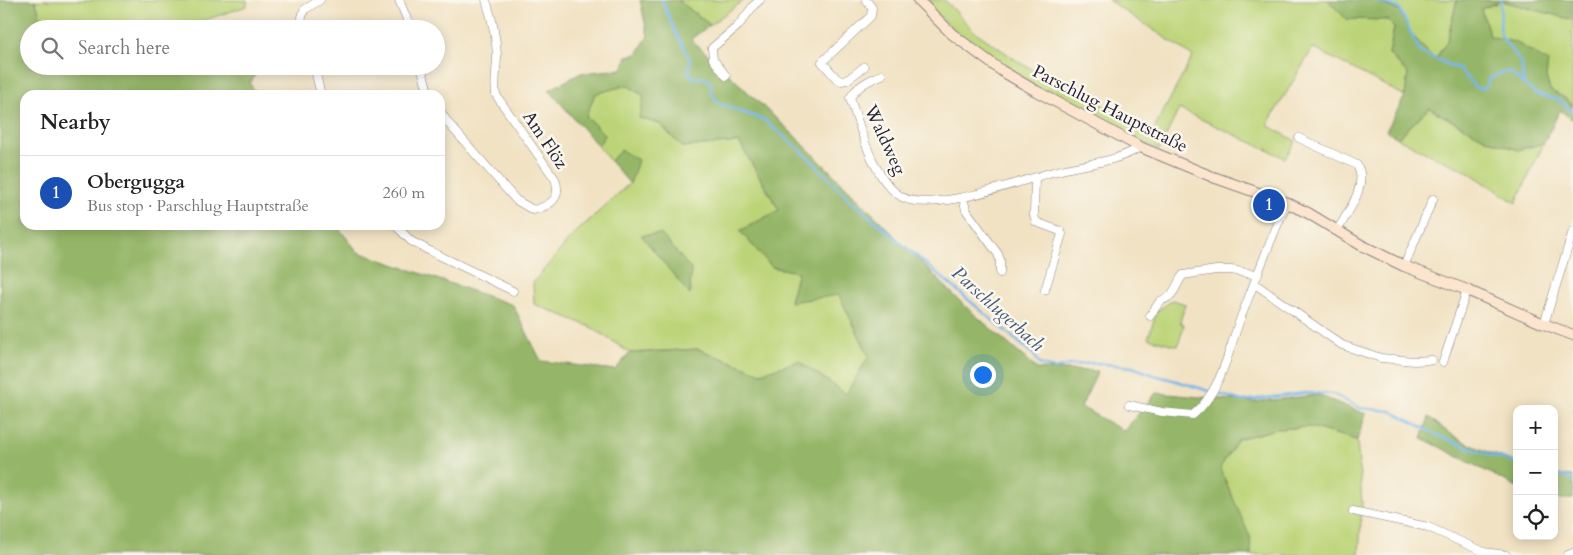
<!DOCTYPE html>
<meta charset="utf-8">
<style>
:root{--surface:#fff;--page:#f2f2f2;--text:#222;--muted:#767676;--line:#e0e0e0;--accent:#2563eb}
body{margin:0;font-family:Cardo,serif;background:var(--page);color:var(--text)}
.controls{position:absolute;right:15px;bottom:15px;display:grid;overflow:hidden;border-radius:10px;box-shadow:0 2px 12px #0003}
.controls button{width:45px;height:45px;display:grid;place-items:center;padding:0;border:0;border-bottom:1px solid var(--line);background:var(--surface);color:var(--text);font:25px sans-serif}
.you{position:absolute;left:982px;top:374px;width:18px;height:18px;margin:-12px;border:4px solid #fff;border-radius:50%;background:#1a73e8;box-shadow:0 0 0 8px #1a73e833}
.badge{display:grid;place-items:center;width:32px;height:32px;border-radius:50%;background:var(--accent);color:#fff;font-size:16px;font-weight:700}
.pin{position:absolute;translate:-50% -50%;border:2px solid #fff;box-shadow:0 1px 5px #0006}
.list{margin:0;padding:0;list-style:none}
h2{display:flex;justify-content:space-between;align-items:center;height:65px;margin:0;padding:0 20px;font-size:21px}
h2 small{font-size:16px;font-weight:400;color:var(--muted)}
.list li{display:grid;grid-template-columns:32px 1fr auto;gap:15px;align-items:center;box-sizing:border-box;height:75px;padding:0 20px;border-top:1px solid var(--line)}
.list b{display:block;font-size:19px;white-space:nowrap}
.list p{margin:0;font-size:16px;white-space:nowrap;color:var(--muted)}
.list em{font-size:16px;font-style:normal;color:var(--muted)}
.icon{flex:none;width:28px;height:28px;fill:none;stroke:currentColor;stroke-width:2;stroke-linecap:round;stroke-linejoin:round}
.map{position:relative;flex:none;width:1573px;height:555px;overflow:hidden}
.search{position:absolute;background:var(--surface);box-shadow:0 2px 12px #0003;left:20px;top:20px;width:425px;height:55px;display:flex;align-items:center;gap:12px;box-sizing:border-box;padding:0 18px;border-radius:28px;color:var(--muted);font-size:19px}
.panel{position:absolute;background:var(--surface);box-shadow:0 2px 12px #0003;left:20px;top:90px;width:425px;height:140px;border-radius:15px}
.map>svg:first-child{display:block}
.green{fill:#bcd478;stroke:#6f7b5a}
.forest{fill:#95b668;stroke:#5c6c52}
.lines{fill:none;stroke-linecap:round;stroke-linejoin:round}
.stream{stroke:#78b6eb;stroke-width:2.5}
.minor-casing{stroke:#8a827f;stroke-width:9}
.secondary-casing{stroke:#8a827f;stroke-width:12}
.minor{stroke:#fff;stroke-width:8}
.secondary{stroke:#fce5cf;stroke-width:10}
.labels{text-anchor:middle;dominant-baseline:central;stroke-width:5;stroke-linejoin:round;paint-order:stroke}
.street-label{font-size:18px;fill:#22223b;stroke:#fbf7ec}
.water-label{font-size:19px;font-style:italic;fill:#405679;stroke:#fbf7ec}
</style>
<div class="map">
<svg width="1573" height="555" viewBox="0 0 1573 555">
<rect width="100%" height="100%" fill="#fbf7ec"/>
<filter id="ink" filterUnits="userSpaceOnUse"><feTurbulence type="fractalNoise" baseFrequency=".02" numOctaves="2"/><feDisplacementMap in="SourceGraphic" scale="10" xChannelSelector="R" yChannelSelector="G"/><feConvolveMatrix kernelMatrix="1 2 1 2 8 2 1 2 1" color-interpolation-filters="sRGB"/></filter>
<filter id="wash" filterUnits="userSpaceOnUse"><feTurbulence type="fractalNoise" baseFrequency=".0096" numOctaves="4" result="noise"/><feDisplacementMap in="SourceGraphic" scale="20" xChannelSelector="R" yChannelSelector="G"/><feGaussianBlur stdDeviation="1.12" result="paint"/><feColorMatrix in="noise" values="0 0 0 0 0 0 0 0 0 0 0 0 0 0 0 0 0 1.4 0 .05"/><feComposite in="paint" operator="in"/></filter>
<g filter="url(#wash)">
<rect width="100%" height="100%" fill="#f1e2c3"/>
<path class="green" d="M35,0H247V6L178,29H45Z
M678,0H744L710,25Z
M923,0H945L974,31L1022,64L1153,131L1193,56L1108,0H1328L1346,19L1389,20L1394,28L1389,54L1408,74L1405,96L1313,48L1267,125L1296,141L1285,158L1179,109L1159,150L1114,129L1034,87L986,56L961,37Z
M1373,0H1457L1447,41L1435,60L1412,35L1399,11Z
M1502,1L1573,20V107L1569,101L1550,90L1546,77L1517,43L1490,36L1481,9Z
M627,85L644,96L639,118L660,124L682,147L739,142L779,210L740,231L772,267L798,272L790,301L839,295L869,356L846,394L799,361L761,373L698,349L630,353L591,327L534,304L533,283L571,237L630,183L621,150L610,161L598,146L605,135L586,116L595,94Z
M1429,108L1486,139L1518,150L1544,143L1516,203L1465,170L1430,155L1398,138Z
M1173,300L1185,304L1180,322L1184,325L1178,346L1148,338L1157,311Z
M1310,427L1357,440L1362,502L1359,555H1251L1250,537L1219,468L1238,439L1277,429Z"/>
<path class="forest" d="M0,0H35L45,29H29V66H255L258,69L250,84L257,95H25V225H336L358,252L513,305L541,361L615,370L630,353L698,349L761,373L799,361L846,394L869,356L839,295L790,302L798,272L772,267L740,231L779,210L739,142L682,147L660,124L639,118L644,96L627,85L595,94L586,116L605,135L598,146L549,90L581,73L622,69L627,56L637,54L648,36L640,0H678L710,25L691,39L796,137L966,307L1037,369L1098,371L1081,407L1124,431L1156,393L1254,402L1318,395L1366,414L1357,440L1310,427L1277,429L1238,439L1220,468L1250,537L1251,555H0Z
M1328,0H1373L1399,11L1412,35L1435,60L1447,41L1457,0H1573V20L1502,1L1481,9L1490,36L1517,43L1548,62L1546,77L1550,90C1567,100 1573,98 1573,120L1560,110L1544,143L1518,150L1486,139L1429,108L1398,138L1386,131L1405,96L1408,74L1389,54L1394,28L1388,20L1346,19Z
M621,150L638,160L630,184L610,161Z
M661,234L691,269L690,295L641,235Z
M1429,417C1458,443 1481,449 1517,463V487L1422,438Z
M1554,475L1573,476V499H1554Z"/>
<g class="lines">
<path class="stream" d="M662,0L676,33L690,59L689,73L694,78L703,77L711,83V92L718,103L764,120L806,155L849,199L1034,355L1039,364L1055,369L1069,365L1098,363L1132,367L1154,375L1173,380L1242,401L1305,393L1333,394L1360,408L1391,411L1437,435L1478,451L1517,463
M1374,0L1399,8L1420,52L1459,69L1475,87L1482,89L1487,86L1489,78L1504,72H1510L1536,94L1559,100L1573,112
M1501,0L1500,35L1521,63L1524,82
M1554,474L1573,479"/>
</g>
</g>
<g filter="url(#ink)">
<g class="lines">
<g class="minor-casing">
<path id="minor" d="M399,0L411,29
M303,29L301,21L304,10L320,0
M314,66L321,95
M421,66L429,95
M864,67L847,80L841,81L836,78L822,62L871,16L872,8L866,0
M882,75C869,80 857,86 850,98C860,127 874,182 902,197C933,214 1019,181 1053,172C1081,164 1116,163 1140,147
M726,76L713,59L712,48L738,26L754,5L760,0
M440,111L449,124L516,200L533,210C551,206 562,198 555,179L496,95C494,81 497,68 497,55C496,34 492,19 486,0
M1299,138L1357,165C1369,185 1347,213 1337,231
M1035,178L1034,215L1036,222L1060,231L1062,234L1045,290
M963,197L966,210L998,254L1000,260V273
M395,225L411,241L428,250L513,291
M1404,266L1433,199
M1255,284L1342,345L1381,358L1414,361L1432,360
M1150,316L1160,301C1176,296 1174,287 1183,275L1216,270H1231L1258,275
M1544,324L1573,231
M1443,362L1467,290
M1129,405L1162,412L1193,415C1222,390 1228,351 1241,317C1256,279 1270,240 1287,203
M1353,511L1428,527L1484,552L1506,555
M1568,555L1573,553"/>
</g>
<g class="secondary-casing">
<path id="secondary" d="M918,0L952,34L1002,71L1036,91L1140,147L1213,177L1287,203L1308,213L1361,245L1404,266L1467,290L1544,324L1573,335"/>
</g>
<use href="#minor" class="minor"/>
<use href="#secondary" class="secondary"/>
</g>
</g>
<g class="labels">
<g class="street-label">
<text transform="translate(1110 109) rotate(27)">Parschlug Hauptstraße</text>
<text transform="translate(545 140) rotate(56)">Am Flöz</text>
<text transform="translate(885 140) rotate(65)">Waldweg</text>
</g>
<g class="water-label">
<text transform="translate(998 309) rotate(42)">Parschlugerbach</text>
</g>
</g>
</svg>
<div class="controls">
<button>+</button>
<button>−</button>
<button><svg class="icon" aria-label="locate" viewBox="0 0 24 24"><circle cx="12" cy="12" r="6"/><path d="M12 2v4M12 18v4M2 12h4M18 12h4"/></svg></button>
</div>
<div class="you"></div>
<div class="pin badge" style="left:1269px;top:205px;background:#1a4fb4">1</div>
<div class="search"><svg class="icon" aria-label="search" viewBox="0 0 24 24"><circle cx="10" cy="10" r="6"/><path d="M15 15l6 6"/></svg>Search here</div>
<section class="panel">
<h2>Nearby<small></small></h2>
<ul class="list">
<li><span class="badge" style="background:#1a4fb4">1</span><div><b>Obergugga</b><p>Bus stop · Parschlug Hauptstraße</p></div><em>260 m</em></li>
</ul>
</section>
</div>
